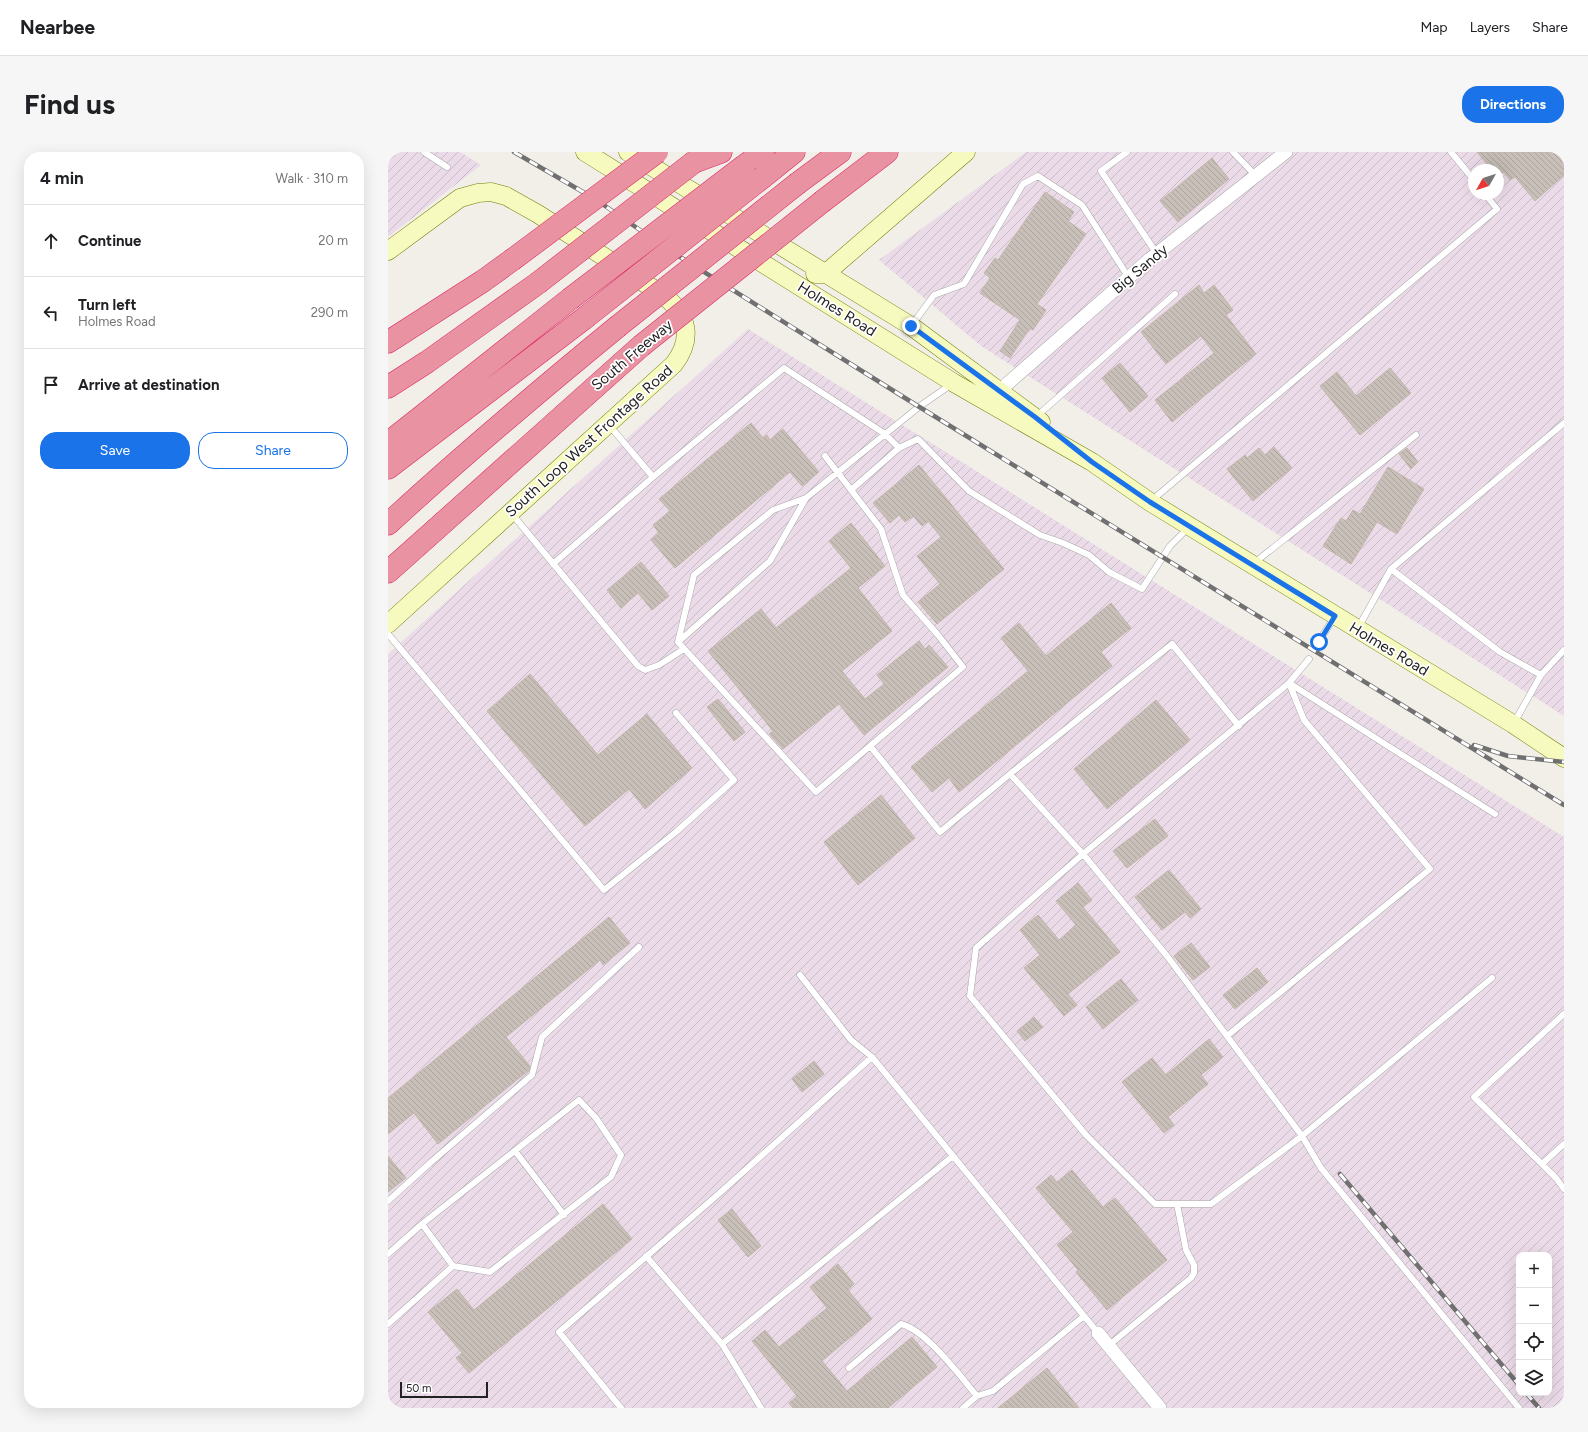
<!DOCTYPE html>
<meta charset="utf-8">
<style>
:root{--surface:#fff;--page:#f6f6f6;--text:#202124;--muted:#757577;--line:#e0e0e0;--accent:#1a73e8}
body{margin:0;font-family:Figtree,sans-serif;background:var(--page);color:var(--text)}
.controls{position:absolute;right:12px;bottom:12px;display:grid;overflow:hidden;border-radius:8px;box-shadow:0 4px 16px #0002}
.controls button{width:36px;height:36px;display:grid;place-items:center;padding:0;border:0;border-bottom:1px solid var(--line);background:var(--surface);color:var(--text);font:20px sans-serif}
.compass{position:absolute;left:1080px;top:12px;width:36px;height:36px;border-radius:50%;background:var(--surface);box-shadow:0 4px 16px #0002;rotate:231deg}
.scale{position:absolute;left:12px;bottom:10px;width:88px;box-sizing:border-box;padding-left:4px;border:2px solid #222;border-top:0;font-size:11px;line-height:14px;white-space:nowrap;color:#222;-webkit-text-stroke:3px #fff;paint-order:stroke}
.stop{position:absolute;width:12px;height:12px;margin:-9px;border:3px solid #1a73e8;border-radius:50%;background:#fff}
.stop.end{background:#1a73e8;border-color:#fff;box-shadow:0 1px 4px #0008}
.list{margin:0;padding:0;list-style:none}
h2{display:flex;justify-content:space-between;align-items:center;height:52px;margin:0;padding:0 16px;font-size:17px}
h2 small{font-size:13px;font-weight:400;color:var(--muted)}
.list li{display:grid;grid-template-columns:26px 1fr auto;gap:12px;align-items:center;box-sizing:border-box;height:72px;padding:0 16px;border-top:1px solid var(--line)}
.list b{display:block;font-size:15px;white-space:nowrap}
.list p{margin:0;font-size:13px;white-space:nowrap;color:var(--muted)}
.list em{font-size:13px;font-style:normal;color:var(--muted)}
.actions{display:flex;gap:8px;padding:12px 16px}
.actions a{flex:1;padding:9px 0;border:1px solid var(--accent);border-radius:16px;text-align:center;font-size:14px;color:var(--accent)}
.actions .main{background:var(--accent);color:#fff}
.icon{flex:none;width:22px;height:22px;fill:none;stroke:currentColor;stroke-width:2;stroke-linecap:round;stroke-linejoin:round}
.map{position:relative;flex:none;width:1176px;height:1256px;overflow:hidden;border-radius:16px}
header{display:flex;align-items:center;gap:24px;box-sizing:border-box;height:56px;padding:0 20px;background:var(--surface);border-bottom:1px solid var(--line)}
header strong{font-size:19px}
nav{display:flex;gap:22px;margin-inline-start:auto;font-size:14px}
.intro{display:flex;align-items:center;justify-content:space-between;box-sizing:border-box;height:96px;padding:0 24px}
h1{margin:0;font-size:28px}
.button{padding:10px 18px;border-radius:16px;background:var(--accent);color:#fff;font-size:14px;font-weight:700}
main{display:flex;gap:24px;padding:0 24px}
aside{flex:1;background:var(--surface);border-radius:16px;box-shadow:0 4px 16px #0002}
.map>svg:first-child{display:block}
.industrial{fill:url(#industrial-furrows);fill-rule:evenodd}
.building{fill:url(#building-back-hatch);stroke:#c4b6ab}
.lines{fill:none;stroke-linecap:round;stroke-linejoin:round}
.service-casing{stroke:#a9a9a9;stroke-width:7}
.minor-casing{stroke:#a9a9a9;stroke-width:14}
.secondary-casing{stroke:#707d05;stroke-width:19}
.motorway-casing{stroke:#dc2a67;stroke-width:23}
.service{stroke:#fff;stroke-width:6}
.minor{stroke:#fff;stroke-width:13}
.secondary{stroke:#f7fabf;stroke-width:18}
.motorway{stroke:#e892a2;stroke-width:22}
.rail-casing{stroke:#707070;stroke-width:4.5}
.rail{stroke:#fff;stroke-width:3;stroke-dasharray:9;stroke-linecap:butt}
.motorway-bridge-casing{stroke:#dc2a67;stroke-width:23;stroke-linecap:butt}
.motorway-bridge{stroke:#e892a2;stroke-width:22}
.route{stroke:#1a73e8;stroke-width:5}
.labels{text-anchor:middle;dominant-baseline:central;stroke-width:3.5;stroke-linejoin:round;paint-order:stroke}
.street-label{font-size:15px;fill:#222;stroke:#fff}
</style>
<header>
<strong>Nearbee</strong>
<nav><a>Map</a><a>Layers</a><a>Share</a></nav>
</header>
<div class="intro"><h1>Find us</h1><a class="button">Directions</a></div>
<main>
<aside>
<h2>4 min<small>Walk · 310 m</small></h2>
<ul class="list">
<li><svg class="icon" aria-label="ahead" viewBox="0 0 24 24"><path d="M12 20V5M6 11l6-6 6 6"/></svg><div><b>Continue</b></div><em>20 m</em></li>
<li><svg class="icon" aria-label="left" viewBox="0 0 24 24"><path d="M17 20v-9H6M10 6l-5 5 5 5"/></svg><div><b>Turn left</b><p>Holmes Road</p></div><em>290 m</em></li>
<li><svg class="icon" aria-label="arrive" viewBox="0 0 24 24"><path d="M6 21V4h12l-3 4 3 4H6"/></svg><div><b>Arrive at destination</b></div></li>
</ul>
<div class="actions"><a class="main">Save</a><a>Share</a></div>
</aside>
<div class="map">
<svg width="1176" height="1256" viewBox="0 0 1176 1256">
<defs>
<pattern id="industrial-furrows" width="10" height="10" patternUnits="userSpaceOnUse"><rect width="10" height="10" fill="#ebdbe8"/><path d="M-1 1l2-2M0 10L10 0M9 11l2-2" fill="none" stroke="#c9bcc7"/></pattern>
<pattern id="building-back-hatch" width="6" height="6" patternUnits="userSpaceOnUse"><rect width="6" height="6" fill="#c7bfb8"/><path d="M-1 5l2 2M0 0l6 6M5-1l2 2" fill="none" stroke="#aba49e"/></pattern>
</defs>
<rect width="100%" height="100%" fill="#f2efe9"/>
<path class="industrial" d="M0,0H72L93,13L0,85Z
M638,0H1176V564L593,194L491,108ZM1086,18H1110V42H1086Z
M360,177L1176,685V1256H7L0,1248V502ZM1131,1103H1161V1241H1131Z"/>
<path class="building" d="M1089,0H1176V23L1147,49L1127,25L1122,28L1116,20L1110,23V18H1104Z
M824,6L841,27L790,70L772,49Z
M657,40L686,60L680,69L698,82L649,152L658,158L645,178L642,176L622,206L612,199L632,168L592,141L602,126L596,121L607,106L610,108Z
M811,133L816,141L826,133L845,158L838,163L868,202L784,270L767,248L826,201L813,184L778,212L753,180Z
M732,211L760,244L742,260L714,226Z
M1002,216L1023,241L972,283L932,234L949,220L968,244Z
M363,271L375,286L379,283L382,288L395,277L431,320L414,334L402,320L287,416L263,388L271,381L265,373L282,359L271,347Z
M886,295L904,316L865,349L839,317L857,303L859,306L871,296L877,303Z
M1019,296L1030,310L1023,317L1011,302Z
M531,313L616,417L549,472L530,450L552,432L529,404L553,385L540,369L534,374L525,364L517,370L511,363L502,371L485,351Z
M1000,315L1036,337L1009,382L989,370L963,412L935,394L953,366L958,369L965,358L972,362Z
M463,371L497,414L470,436L504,479L454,519L477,547L496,532L489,523L531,489L537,497L541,493L560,515L476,583L451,552L395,597L381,582L385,579L320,499L373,457L388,476L463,416L441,389Z
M253,410L281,444L264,458L250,441L233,456L219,438Z
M723,451L743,476L713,500L724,514L571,640L561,626L544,640L523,615L640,519L613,486L631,471L658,504Z
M142,522L210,603L259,562L304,616L257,657L241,637L197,674L99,559Z
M330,547L357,580L346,589L319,555Z
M768,548L802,588L719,657L686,617Z
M493,643L527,686L470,733L436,690Z
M767,667L780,684L739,716L725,699Z
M781,718L813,757L802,766L797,760L774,778L747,745Z
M690,731L704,748L695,755L732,800L680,842L689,853L676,864L636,816L652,803L632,778L650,763L671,788L688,773L668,749Z
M221,765L242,791L215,813L212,808L118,885L142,914L141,918L50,992L26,961L0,982V946Z
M803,791L822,815L805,828L786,804Z
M869,816L880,830L847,857L835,843Z
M733,827L750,848L715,877L698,855Z
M646,865L655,875L637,889L629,879Z
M821,887L835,905L813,923L820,932L780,965L786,973L776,981L734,930L764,906L778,923Z
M426,909L436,922L414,940L404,927Z
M0,1004L18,1026L0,1040Z
M684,1018L715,1055L727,1046L779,1108L719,1158L688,1120L690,1118L669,1093L685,1080L648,1036L663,1023L669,1030Z
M215,1052L244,1087L81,1221L68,1206L74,1201L40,1160L69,1137L86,1158Z
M344,1057L373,1094L360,1105L330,1068Z
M450,1112L466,1132L460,1138L484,1167L434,1209L459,1239L524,1185L549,1215L500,1256H405L401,1251L409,1244L364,1189L377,1178L391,1195L439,1156L422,1135Z
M659,1216L691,1256H610Z"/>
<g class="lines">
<g class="service-casing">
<path id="service" d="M36,0L59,15
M739,0L713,19L769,102
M845,0L868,24
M1063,0L1086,28
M524,173L546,143L576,132L635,32L650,24L694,53L741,126
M649,264L787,142
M221,273L265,325
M463,338L511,296L530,287L581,339L652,383L675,391L701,403L721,420L754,437L782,394L801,375
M763,349L1109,57L1097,42
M124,362L250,514L257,518L271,513L296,497
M866,411L1028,283
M165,412L265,325L396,216L497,282L511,296
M970,476L1003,417
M0,482L216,738L288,680L346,628L288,561
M931,489L946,466
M290,490L428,640L575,515L550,483L515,443L493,377L437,304
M290,490L306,423L385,358L418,346L532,254L564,232
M290,490L382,409L418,346
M921,507L901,531L695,702L588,796L582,844L698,983L767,1052H823L914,984L1104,826
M1153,523L1112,500L1003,417L1069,361L1176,271
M901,531L1107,662
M1126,571L1153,523L1176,498
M482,594L552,680L622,622L784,492L851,574
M622,622L695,702L779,804L914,984L933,1016L1131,1256
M412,823L463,888L484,905
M1176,862L1086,945L1168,1026L1176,1037
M839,884L1042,717L916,568L901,531
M127,999L176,1063
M1154,1012L1176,992
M0,1049L42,1011L144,923L154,885L251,795
M34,1072L65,1114
M0,1102L34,1072L191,948L208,966L233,1003L223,1025L102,1120L65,1114L0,1172
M258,1104L334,1192L373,1256
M334,1192L565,1004
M720,1194L803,1126L806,1121V1113L798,1098L789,1052
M461,1216L513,1172C538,1178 572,1224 589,1244
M233,1256L171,1180L326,1046L484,905L710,1181
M575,1256L589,1244L605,1239L696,1164"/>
</g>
<g class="minor-casing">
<path id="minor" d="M611,239L762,107L898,0
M710,1181L772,1256"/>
</g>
<g class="secondary-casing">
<path id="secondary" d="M197,0L566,231L704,310L762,350L1125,572L1176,606
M240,0L523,174L653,270
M0,99L72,46L90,41L103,40L118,44L150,62L278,145C300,165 305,187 286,212L0,472
M427,122H437L578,0"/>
</g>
<g class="motorway-casing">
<path id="motorway" d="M306,10L333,0
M356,14L375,0
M375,25L406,0
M410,31L452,0
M435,49L499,0
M0,190L95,129L124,108
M0,235L39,210L150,131
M0,291L182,147
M0,316L198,165
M0,372C74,304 151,239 229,175
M0,420L253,194"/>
</g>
<use href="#service" class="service"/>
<use href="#minor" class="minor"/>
<use href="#secondary" class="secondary"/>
<use href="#motorway" class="motorway"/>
<g class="rail-casing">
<path id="rail" d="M126,0L207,47L281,98L525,251L1176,653
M1086,593L1120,604L1176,610
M952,1022L1131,1233
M1138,1241L1151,1256"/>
</g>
<use href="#rail" class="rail"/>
<g class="motorway-bridge-casing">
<path id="motorway-bridge" d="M124,108L269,0
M150,131L306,10
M182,147L356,14
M198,165L375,25
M229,175L410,31
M253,194L435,49"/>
</g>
<use href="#motorway-bridge" class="motorway-bridge"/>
</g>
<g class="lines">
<path class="route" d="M523,174L647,265L704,310L762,350L947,464L931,490"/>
</g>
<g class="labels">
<g class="street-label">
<text transform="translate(752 117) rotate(-40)">Big Sandy</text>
<text transform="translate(449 157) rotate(32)">Holmes Road</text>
<text transform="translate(244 203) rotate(-40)">South Freeway</text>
<text transform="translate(201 289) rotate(-42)">South Loop West Frontage Road</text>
<text transform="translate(1001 497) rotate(31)">Holmes Road</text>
</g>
</g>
</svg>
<div class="controls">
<button>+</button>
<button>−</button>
<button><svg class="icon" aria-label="locate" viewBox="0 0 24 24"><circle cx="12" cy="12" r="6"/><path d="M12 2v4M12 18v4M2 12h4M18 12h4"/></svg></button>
<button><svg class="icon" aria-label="layers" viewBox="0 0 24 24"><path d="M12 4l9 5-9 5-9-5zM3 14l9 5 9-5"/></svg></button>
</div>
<svg class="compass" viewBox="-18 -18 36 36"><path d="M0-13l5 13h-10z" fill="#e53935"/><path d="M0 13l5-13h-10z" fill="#757577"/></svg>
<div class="scale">50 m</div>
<div class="stop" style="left:931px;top:490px"></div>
<div class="stop end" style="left:523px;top:174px"></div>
</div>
</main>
